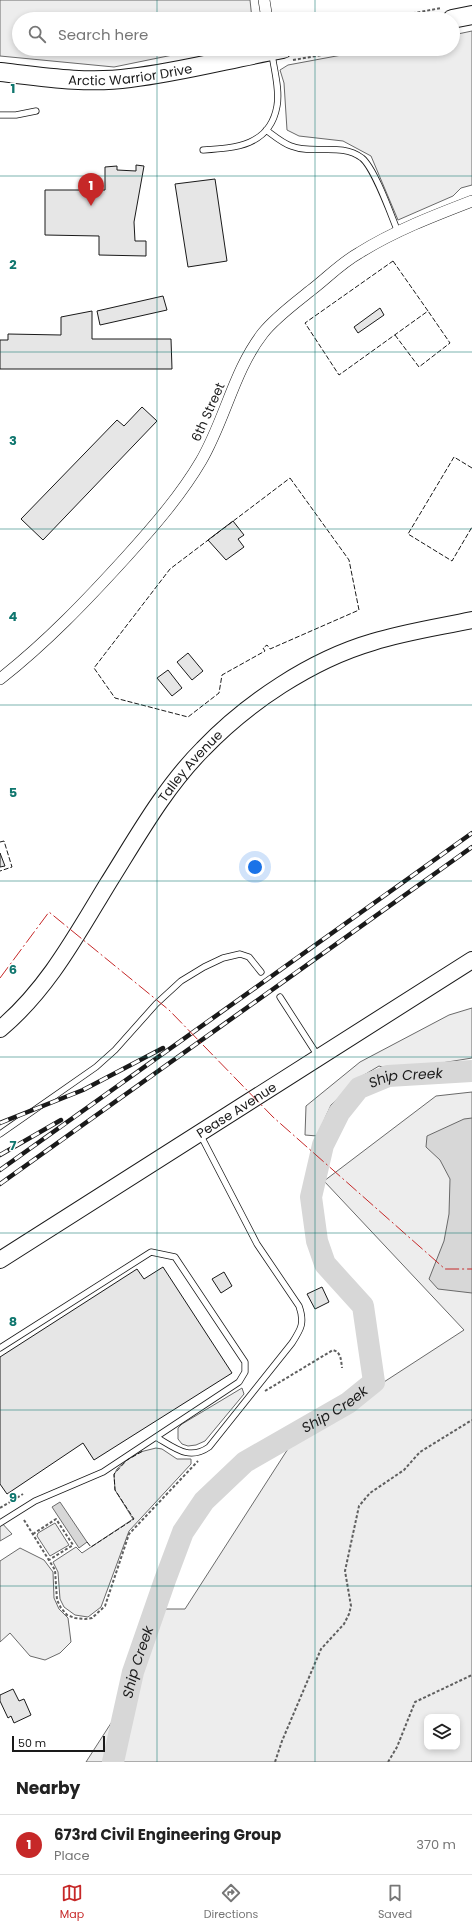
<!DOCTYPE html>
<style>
:root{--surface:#fff;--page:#f2f2f2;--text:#222;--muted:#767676;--line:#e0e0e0;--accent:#c62828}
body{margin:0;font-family:Poppins,sans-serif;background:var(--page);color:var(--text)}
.controls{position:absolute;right:12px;bottom:12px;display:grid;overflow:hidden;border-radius:8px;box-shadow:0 2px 6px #0003}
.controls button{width:36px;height:36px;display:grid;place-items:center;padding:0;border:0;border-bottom:1px solid var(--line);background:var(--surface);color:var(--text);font:20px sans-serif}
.scale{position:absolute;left:12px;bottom:10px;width:93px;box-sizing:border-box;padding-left:4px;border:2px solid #1a1a1a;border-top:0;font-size:11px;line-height:14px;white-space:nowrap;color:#1a1a1a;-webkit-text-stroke:3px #fff;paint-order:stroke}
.you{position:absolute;left:255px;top:867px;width:14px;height:14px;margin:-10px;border:3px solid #fff;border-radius:50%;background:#1a73e8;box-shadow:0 0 0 6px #1a73e833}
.badge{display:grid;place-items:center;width:26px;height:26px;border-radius:50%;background:var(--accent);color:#fff;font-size:13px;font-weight:700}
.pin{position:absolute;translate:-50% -33px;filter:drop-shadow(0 1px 2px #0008)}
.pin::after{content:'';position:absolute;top:21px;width:14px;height:12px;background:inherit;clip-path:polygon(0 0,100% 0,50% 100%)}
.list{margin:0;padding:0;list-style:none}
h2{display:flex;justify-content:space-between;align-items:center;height:52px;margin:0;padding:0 16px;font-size:17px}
h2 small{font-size:13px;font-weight:400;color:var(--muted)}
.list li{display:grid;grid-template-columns:26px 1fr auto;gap:12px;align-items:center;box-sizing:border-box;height:60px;padding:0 16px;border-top:1px solid var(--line)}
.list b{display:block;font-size:15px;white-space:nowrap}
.list p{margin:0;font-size:13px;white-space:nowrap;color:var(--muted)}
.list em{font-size:13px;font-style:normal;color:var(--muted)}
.icon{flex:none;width:22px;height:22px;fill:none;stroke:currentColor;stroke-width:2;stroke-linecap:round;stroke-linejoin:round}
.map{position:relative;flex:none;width:472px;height:1762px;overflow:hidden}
.search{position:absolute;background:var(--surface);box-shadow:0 2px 6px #0003;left:12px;right:12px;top:12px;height:44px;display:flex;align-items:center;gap:10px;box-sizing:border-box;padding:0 14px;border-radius:22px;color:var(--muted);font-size:15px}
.sheet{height:112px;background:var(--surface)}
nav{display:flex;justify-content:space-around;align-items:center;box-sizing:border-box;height:56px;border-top:1px solid var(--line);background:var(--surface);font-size:11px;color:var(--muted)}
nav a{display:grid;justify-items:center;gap:2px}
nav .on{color:var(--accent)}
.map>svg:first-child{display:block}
.built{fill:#ededed;stroke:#6a6a6a;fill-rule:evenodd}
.water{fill:#d7d7d7;stroke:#6a6a6a}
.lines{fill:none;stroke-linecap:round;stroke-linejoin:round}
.river{stroke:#d7d7d7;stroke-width:22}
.building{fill:#e6e6e6;stroke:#1a1a1a}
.lane-casing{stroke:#1a1a1a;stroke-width:7}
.street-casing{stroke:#1a1a1a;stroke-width:12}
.secondary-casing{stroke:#1a1a1a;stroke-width:18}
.primary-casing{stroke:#1a1a1a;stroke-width:20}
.path{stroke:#5f5f5f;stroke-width:2;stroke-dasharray:3 2;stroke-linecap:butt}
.lane{stroke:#fff;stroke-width:5.5}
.street{stroke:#fff;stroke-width:11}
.secondary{stroke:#fff;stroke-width:16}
.primary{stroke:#fff;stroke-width:18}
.rail-casing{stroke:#1a1a1a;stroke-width:4.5}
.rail{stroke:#fff;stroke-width:3;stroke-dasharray:9;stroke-linecap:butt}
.fence{stroke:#1a1a1a;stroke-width:1;stroke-dasharray:5 2;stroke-linecap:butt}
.power{stroke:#c62828;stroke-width:1;stroke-dasharray:14 3 2 3;stroke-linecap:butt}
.grid{fill:none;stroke:#0f766e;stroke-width:1;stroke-opacity:0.55}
.labels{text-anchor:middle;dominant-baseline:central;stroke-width:3;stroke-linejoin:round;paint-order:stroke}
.street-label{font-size:13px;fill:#1a1a1a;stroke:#fff}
.water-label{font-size:14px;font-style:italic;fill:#1a1a1a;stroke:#fff}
.grid-label{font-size:13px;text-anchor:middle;font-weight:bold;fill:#0f766e;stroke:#fff;stroke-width:3;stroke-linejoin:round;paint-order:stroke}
</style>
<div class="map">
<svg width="472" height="1762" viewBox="0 0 472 1762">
<rect width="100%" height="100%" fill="#fff"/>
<path class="built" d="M0,0H250L252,19H19V49H202L114,67L0,56Z
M472,31V185L461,188L453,196L398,220L371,156L343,141L299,136L287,130L284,83L280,70L288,65L374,49H453V35Z
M472,1008V1058L393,1071L379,1066L359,1078L331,1105L317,1136L305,1135L306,1106L360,1062L449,1015Z
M472,1092V1762H86L142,1675L164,1609H185L293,1441L464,1330L324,1181L436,1096ZM427,1717H457V1747H427Z
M242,1388L244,1394L205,1441L196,1445L188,1446L182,1444L178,1439V1428L182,1424Z
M156,1448L162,1449L177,1459H191V1464L129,1531L101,1607L88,1617L75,1615L64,1607L60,1599L58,1572L53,1562L76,1547L82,1553L133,1519L115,1490L114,1475L117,1469L127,1460L140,1452Z
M0,1521L12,1534L0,1541Z
M55,1523L69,1545L50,1556L37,1536L38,1533Z
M20,1548L44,1560L53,1572L54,1598L59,1609L68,1618L71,1642L60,1653L45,1660L30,1656L10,1633L0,1642V1561Z"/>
<path class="water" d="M472,1118V1293L438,1289L429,1279L444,1241L449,1214L450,1179L440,1160L426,1147L427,1136L464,1119Z
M60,1502L87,1542L79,1548L52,1507Z"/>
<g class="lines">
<path class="river" id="s1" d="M113,1762L133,1672L165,1580L183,1532L204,1501L245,1462L348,1403L374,1382L363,1306L325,1264L317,1241L311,1197L323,1145L339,1113L359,1088L388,1076L472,1071"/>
</g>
<path class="building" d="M136,165L144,166L134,222L135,241H146V256L99,255V236L45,235V190H105V167L117,166V170L136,171Z
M215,179L227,261L188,267L175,184Z
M163,296L167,310L100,325L97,311Z
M380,308L384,315L358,333L354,327Z
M92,311V339H171L172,369H0V340H8V334L61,335V317Z
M142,407L157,421L43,540L21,519L117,420L124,426Z
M233,521L244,535L238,539L244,547L226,560L208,540Z
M188,653L203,671L192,680L177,662Z
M168,670L182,688L172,696L157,678Z
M0,853L5,866L0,867Z
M163,1267L232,1373L94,1460L83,1443L7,1494L0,1484V1357L137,1269L144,1279Z
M224,1272L232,1286L221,1293L212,1279Z
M322,1287L329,1302L315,1309L307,1294Z
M13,1689L19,1701L24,1699L31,1715L14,1723L11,1716L8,1718L0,1701V1695Z"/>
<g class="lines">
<g class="lane-casing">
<path id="lane" d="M0,115H16L36,111
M266,130C273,135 282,143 291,146C314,155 341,142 362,158C375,169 391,215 398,232
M203,150C235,148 270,146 277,106C280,89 274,70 272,54
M280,997L318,1056
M0,1134L96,1067L115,1050L156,1004L181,981L204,967L223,958L240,954L249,957L261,972
M0,1348L151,1252L175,1257L245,1362V1372L239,1382L103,1472L35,1501L0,1523
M156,1437C175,1448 189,1461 209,1447L292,1343C301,1329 305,1323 299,1306L257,1244L200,1134"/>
</g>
<g class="street-casing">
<path id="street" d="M264,0L267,19
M0,679C47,642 87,600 127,556C154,526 181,495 201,461C225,420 234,370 263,333C276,317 294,304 310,291C326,279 341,263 359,253C394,231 433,216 472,201"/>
</g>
<g class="secondary-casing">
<g id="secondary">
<path id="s2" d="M0,1029C47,990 76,936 107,885C136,839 164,788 203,749C247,703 311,660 373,642C405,632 439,627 472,620"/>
<path id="s3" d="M0,1260L472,960"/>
</g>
</g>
<g class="primary-casing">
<g id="primary">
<path d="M452,19L472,15"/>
<path id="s4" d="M0,72C43,77 87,84 130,78C182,72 232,58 283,49"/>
</g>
</g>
<path class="path" d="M383,19L441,8
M293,60L356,49
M265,1391L333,1350C341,1352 341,1360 342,1368
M0,1508L23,1494
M24,1520L55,1570L57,1600L61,1608L67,1615L75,1618L85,1619L92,1618L105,1606L129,1534L198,1461
M33,1534L56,1519L73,1545L49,1560
M275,1762L282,1741L321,1649L344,1624L349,1614L351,1606L345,1571L359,1506L370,1493L404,1470L420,1452L472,1420
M388,1762L397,1747L415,1702L472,1675"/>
<use href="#lane" class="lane"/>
<use href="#street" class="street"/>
<use href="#secondary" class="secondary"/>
<use href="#primary" class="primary"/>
<g class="rail-casing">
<path id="rail" d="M0,1123L83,1090L163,1048
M0,1155L61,1120
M0,1170L472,833
M0,1184L472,847"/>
</g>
<use href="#rail" class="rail"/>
<path class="fence" d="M393,261L428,311L339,375L305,323Z
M395,335L419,367L450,343L428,311
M472,468L454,457L408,534L452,561L472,527
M290,478L349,560L359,610L270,649L267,645L263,648L265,651L222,675L219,693L188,717L115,698L94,668L170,569Z
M0,842L4,841L12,867L0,871
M87,1542L91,1547L134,1519L115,1490L114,1474L127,1460L143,1451"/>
<path class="power" d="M0,978L49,912L169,1010L273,1117L445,1269H472"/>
</g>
<path class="grid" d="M157,0V19M315,0V19M157,49V1762M315,49V1762M0,176H472M0,352H472M0,529H472M0,705H472M0,881H472M0,1057H472M0,1233H472M0,1410H472M0,1586H472"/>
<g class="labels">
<g class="street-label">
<text stroke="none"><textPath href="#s4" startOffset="131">Arctic Warrior Drive</textPath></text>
<text transform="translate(208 412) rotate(-66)">6th Street</text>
<text stroke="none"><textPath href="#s2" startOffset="326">Talley Avenue</textPath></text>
<text stroke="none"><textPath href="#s3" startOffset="280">Pease Avenue</textPath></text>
</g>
<g class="water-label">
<text stroke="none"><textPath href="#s1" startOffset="859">Ship Creek</textPath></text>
<text stroke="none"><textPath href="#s1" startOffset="439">Ship Creek</textPath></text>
<text stroke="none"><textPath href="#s1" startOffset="103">Ship Creek</textPath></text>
</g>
</g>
<g class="grid-label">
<text x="13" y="93">1</text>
<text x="13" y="269">2</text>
<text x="13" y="445">3</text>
<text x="13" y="621">4</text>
<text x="13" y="797">5</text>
<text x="13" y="974">6</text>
<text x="13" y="1150">7</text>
<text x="13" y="1326">8</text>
<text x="13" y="1502">9</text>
</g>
</svg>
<div class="controls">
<button><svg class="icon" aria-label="layers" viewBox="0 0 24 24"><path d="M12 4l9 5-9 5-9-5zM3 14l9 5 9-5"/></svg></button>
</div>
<div class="scale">50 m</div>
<div class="you"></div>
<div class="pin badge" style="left:91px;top:206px">1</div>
<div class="search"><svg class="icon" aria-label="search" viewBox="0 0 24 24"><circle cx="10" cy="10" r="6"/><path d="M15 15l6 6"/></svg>Search here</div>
</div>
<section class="sheet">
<h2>Nearby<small></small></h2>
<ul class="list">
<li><span class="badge">1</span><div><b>673rd Civil Engineering Group</b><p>Place</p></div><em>370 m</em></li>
</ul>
</section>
<nav>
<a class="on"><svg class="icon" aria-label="map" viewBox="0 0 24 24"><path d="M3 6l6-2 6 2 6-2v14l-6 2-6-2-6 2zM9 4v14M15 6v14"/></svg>Map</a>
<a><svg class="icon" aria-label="directions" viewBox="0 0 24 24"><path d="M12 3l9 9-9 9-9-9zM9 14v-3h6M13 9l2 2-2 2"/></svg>Directions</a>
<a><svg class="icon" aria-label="saved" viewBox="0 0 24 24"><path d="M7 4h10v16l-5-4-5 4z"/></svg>Saved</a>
</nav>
